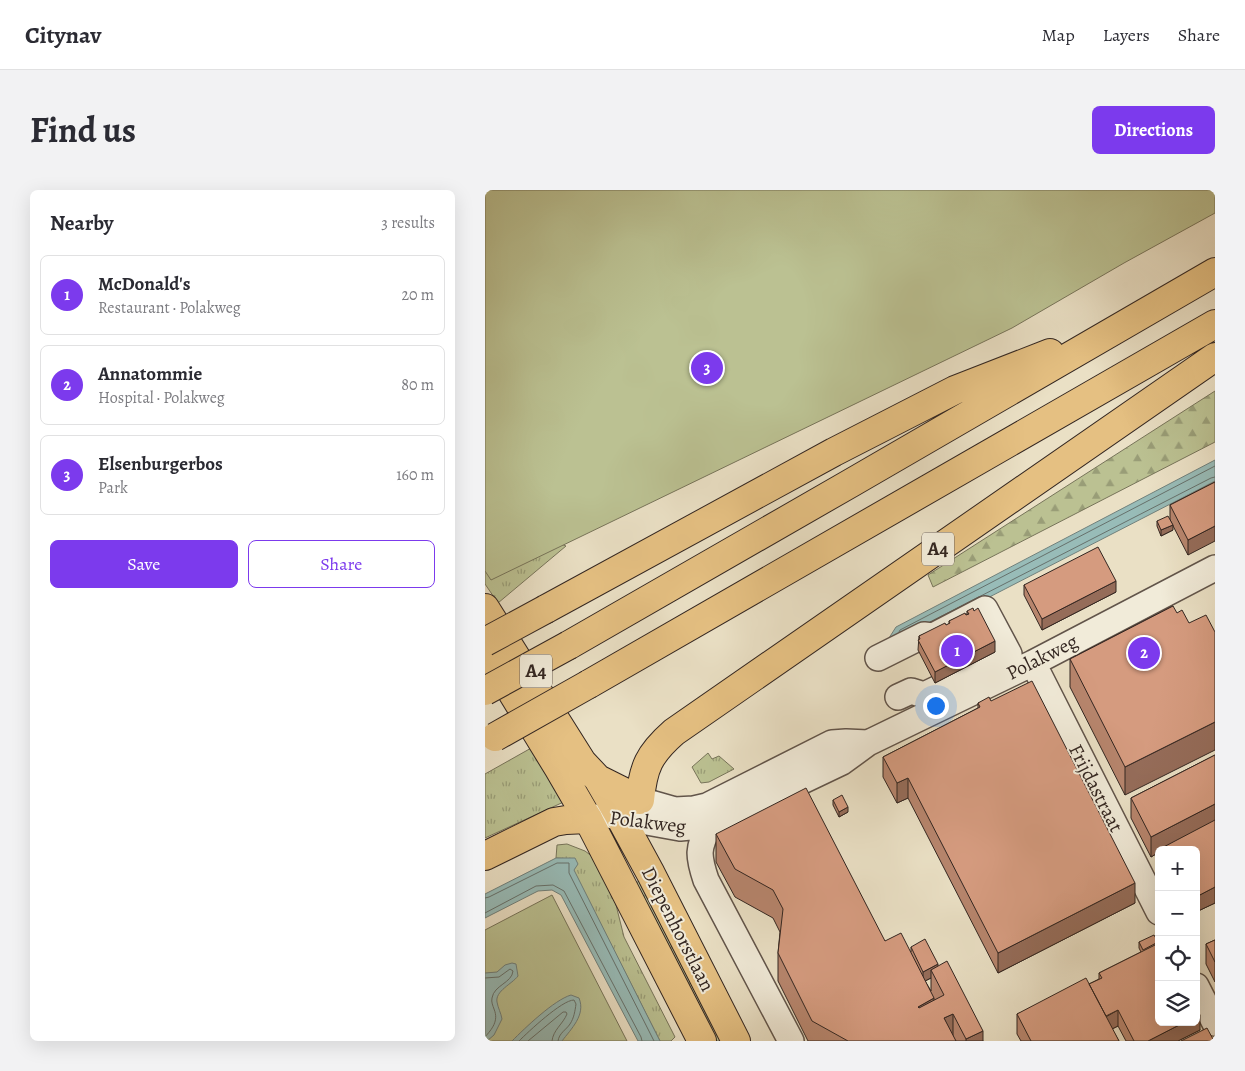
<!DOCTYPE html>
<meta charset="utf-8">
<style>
:root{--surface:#fff;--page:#f2f2f3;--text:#2b2b33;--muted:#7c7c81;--line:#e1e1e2;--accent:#7c3aed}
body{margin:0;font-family:Alegreya,serif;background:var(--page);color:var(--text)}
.controls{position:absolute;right:15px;bottom:15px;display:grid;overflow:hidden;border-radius:8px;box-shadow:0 5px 20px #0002}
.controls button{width:45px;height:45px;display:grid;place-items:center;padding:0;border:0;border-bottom:1px solid var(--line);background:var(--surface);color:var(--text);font:25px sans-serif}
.you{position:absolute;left:450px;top:515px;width:18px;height:18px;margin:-12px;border:4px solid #fff;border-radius:50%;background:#1a73e8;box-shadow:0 0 0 8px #1a73e833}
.badge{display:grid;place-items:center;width:32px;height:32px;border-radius:50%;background:var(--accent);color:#fff;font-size:16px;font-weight:700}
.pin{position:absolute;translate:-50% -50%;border:2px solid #fff;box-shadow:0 1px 5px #0006}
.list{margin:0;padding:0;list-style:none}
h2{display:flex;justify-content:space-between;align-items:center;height:65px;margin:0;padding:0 20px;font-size:21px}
h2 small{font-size:16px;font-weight:400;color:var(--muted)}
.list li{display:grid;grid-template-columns:32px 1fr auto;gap:15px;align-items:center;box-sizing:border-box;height:80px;margin:0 10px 10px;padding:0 10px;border:1px solid var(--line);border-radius:8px}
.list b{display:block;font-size:19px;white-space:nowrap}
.list p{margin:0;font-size:16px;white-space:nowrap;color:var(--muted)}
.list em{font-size:16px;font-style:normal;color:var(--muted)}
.actions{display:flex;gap:10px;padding:15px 20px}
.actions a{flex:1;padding:11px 0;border:1px solid var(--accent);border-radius:8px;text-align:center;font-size:18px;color:var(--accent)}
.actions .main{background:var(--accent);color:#fff}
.icon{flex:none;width:28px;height:28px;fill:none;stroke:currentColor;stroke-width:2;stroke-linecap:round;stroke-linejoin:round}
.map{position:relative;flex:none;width:730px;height:851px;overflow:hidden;border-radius:8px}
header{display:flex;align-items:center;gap:30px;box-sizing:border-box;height:70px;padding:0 25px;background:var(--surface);border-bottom:1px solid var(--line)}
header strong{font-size:24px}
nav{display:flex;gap:28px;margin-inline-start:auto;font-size:18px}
.intro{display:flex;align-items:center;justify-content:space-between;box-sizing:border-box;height:120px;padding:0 30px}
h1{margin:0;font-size:35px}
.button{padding:12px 22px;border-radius:8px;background:var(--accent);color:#fff;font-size:18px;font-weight:700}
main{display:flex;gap:30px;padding:0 30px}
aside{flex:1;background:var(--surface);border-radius:8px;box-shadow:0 5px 20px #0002}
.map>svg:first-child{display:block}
.grass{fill:url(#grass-tufts);stroke:#77745a}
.forest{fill:url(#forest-firs);stroke:#77745a}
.park{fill:#bbc192;stroke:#77745a}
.water{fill:#98bcb8;stroke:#70807c}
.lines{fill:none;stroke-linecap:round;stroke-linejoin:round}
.shore{stroke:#66716c;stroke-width:1}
.minor-casing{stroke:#61544a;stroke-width:28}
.major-casing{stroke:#332621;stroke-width:30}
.highway-casing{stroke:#332621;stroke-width:30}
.minor{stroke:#f1ebd9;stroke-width:25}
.major{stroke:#e5c082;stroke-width:28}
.highway{stroke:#e5c082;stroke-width:28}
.highway-bridge-casing{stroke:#332621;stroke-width:30;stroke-linecap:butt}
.highway-bridge{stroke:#e5c082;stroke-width:28}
.wall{fill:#b7856d;stroke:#332621;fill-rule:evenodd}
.shaded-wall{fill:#956c59;stroke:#332621}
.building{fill:#d59b7f;stroke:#332621}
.labels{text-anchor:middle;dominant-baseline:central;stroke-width:4;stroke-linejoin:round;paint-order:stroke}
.shield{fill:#f1ebd9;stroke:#6c6158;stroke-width:1}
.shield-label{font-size:19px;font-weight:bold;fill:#332621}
.street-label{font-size:20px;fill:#332621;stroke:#f1ebd9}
</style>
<header>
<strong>Citynav</strong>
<nav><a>Map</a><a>Layers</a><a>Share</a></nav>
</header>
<div class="intro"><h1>Find us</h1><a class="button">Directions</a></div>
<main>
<aside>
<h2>Nearby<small>3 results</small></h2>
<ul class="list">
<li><span class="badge">1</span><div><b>McDonald's</b><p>Restaurant · Polakweg</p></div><em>20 m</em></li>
<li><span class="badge">2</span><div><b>Annatommie</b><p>Hospital · Polakweg</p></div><em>80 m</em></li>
<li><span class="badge">3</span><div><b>Elsenburgerbos</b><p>Park</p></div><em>160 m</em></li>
</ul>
<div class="actions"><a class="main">Save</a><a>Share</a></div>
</aside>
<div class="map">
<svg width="730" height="851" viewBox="0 0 730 851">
<defs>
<pattern id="grass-tufts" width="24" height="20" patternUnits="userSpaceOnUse" patternTransform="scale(1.25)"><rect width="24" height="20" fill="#bbc192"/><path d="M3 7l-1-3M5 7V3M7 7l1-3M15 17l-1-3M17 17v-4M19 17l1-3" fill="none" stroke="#999d77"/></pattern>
<pattern id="forest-firs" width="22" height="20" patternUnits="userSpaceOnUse" patternTransform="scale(1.25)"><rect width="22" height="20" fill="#bbc192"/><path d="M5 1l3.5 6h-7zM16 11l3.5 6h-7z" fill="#999d77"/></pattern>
</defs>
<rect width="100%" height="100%" fill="#eae0c5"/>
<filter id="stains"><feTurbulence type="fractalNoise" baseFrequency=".004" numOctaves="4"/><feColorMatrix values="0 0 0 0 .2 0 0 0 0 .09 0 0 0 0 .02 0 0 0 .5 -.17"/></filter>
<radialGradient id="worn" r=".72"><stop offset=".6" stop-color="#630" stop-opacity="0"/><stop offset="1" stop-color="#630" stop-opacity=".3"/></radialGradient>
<path class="grass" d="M0,300L17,330L81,356L13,413L0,394Z
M48,557L83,610L0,648V584Z
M223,563L227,569L234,566L249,579L224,592L216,593L207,577Z
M82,654L100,661L108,667L129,707L139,747L190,847L186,851H175L88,680L92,674L89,669L71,668L72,655Z
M158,689L241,851H227L147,695Z"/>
<path class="forest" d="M730,201V252L448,397L443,385Z"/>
<path class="park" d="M0,0H730V23L639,73L527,138L6,390L0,381Z
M67,705L142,851H0V740Z"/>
<path class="water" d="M730,270V291L415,453L404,448L411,437Z
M71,668H90L93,674L89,680L175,851H153L76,705L67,700L53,701L0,728V704Z
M27,773L31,774L33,786C27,794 10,801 12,812C13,818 16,823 17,829L9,845L2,851H0V783L12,782L20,775Z
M86,805L94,808C101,825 86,839 77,851H27C40,838 69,810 86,805Z"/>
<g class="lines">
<path class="shore" d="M445,432L726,288L730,287
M414,442L415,440L730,276
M0,708L4,707L72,673H84V683L169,851
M0,723L51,696L68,695L79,701L156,847L157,851
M0,788L14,787L25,779L28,781C27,793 9,795 7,808C6,812 8,816 9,819C14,831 7,839 0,847
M34,851C43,842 77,810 89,810L91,814C90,821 89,828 85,834C81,840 74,843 73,851
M43,851L78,822H81L82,824C78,834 68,840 67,851"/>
<g class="minor-casing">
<path id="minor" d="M393,468L439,445L448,446L500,419L524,464L439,505L426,501L413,507
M548,473L674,722
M155,610L190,620L209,619L222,616L347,553L361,552L383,553
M103,629L123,625L195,638L225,635L357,572L383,553L548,473L730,378
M225,635C212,658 213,666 221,690L306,851
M711,796L730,833"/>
</g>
<g class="major-casing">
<path id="major" d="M135,627L166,684L251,851
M103,629L217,851"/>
</g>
<g class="highway-casing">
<path id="highway" d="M0,418L97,572L113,589L155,610C158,577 164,564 189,542L730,167
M61,419L349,262L470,200L565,163
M84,455L366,293L730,82
M0,458L74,579L103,629
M104,494L730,134
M113,589L135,627
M0,666L69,632L81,630L103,629"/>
</g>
<use href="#minor" class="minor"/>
<use href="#major" class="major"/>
<use href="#highway" class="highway"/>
<g class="highway-bridge-casing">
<path id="highway-bridge" d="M0,452L61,419
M0,501L84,455
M10,547L104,494"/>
</g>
<use href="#highway-bridge" class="highway-bridge"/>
</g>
<path class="wall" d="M730,292L703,365L685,330V315Z
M672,331L688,340L676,346L672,336Z
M539,395L631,402L557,440L539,405Z
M688,416L640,605L585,497V469Z
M482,421L510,462L450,493L433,460L434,446L464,434V431L482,424Z
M506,511L650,713L513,783L423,608L412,613L398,587V567L493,518V513Z
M730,565V713L711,722V660H674V682L671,676V664L666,667L646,628V608Z
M348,610L363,622L354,627L348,615Z
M231,644L400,751L426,762V757L453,776L498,851H323L293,791V763L295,742L288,728L250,707L231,672ZM446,788V801L440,791Z
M730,750V792L721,774V754Z
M654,752L673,754L715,840L693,851H641L633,836L627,839L634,851H536L532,844V824L604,794L614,789V783L656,762L654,758Z"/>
<path class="shaded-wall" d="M688,335V340L676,346V340Z
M730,336V351L703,365V350Z
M631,391V402L557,440V429Z
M510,451V462L450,493V482Z
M730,532V560L640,605V577Z
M423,588V608L412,613V593Z
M730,614V634L671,661V664L666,667V647Z
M363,617V622L354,627V622Z
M650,693V713L513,783V763Z
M730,697V713L711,722V707Z
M453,774V785L446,780V788L438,792V782Z
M449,808V836L433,817Z
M633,820V836L619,843V828Z
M468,824V851L459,828Z
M715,825V840L693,851H663L700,832H711V826Z
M498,841V851H481V849Z"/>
<path class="building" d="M730,292V336L703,350L685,315Z
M683,326L688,335L676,340L672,331Z
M613,357L631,391L557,429L539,395Z
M688,416L692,423L697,420L704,433L721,425L730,442V532L640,577L585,469Z
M488,418L489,421L493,418L510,451L450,482L433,450L435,449L434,446L460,433L461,435L465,433L464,431L480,423L481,425L484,424L482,421Z
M547,491L650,693L513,763L423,588L412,593L398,567L495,517L493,513L504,507L506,511Z
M730,565V614L666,647L646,608Z
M321,598L400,751L416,743L449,808L433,817L434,818L459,805L446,780L462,771L498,841L481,849L468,824L459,828L471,851H363L327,831L293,763L298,719L288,700L250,679L231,644Z
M357,605L363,617L354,622L348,610Z
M730,630V697L711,707V660H674V666L671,661Z
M669,745L673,752L658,760L654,752Z
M440,749L453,774L438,782L426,757Z
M730,750V772L721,754Z
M674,753V832H700L663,851H649L633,820L621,826L604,794L617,788L614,783Z
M601,788L634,851H546L532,824Z
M711,818L715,825L711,826Z
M722,838L729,851H696Z"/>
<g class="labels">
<g class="shield">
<rect x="437" y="342.5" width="32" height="33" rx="4"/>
<rect x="35" y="464.5" width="32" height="33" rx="4"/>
</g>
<g class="shield-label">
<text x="453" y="359">A4</text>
<text x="51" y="481">A4</text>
</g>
<g class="street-label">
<text transform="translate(557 467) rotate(-27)">Polakweg</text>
<text transform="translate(611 598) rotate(63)">Frijdastraat</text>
<text transform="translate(163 632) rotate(7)">Polakweg</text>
<text transform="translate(193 739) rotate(63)">Diepenhorstlaan</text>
</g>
</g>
<rect width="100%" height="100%" filter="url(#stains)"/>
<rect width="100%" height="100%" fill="url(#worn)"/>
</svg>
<div class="controls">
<button>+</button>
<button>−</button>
<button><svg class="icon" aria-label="locate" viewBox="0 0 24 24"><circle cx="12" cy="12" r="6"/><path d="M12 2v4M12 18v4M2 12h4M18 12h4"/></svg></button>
<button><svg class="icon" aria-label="layers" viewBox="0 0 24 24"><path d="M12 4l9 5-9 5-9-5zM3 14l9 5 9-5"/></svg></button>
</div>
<div class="you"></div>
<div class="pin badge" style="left:472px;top:461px">1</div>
<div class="pin badge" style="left:659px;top:463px">2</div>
<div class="pin badge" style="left:222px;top:178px">3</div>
</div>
</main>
